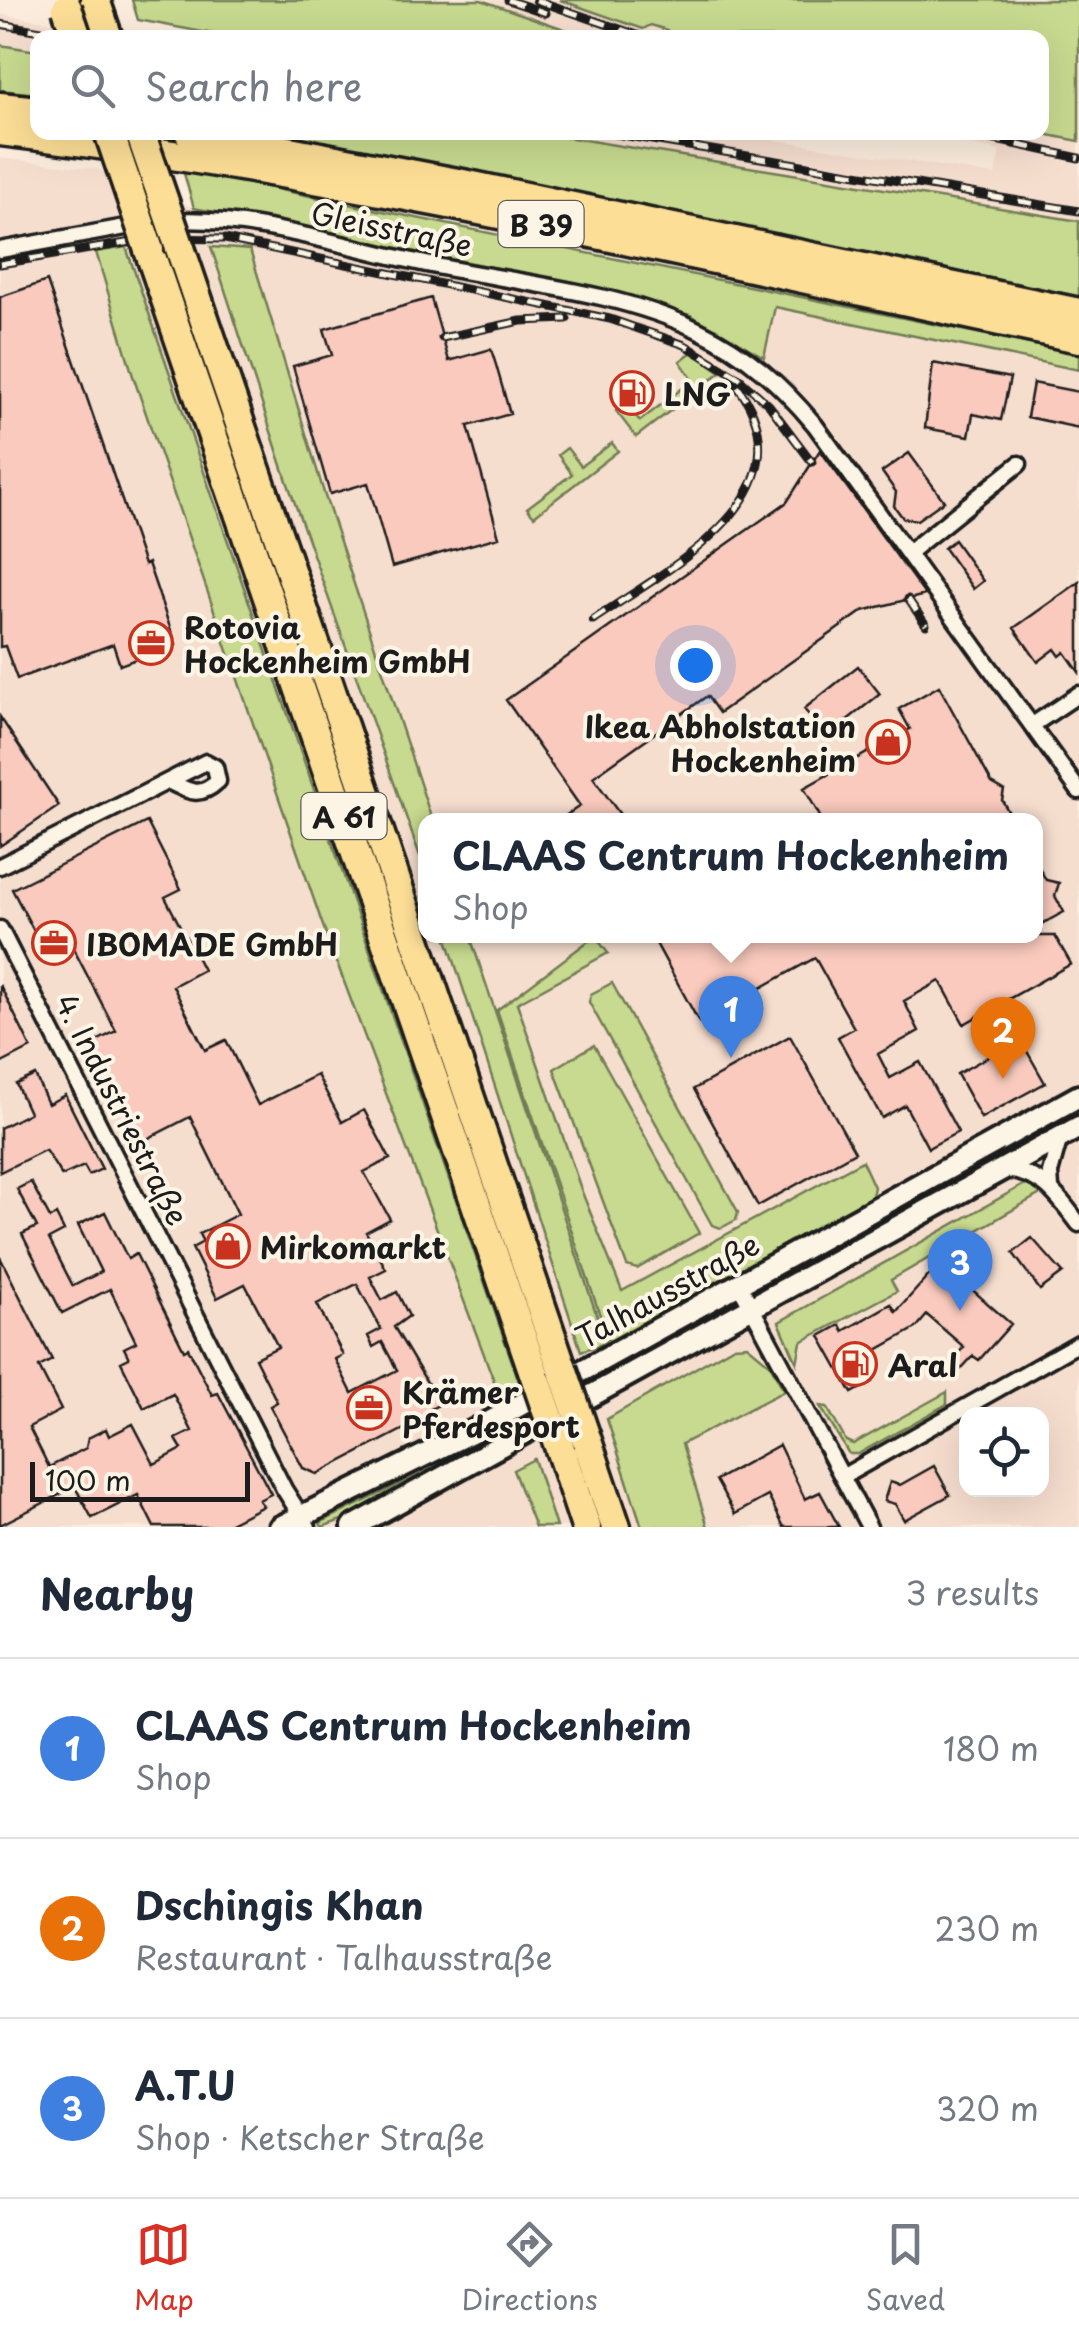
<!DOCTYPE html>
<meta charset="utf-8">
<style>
:root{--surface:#fff;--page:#f6f6f7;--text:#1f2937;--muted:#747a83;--line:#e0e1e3;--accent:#d93025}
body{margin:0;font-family:"Playpen Sans",sans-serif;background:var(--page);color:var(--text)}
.controls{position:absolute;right:30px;bottom:30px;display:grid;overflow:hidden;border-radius:20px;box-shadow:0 10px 40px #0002}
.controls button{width:90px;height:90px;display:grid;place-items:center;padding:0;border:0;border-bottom:2px solid var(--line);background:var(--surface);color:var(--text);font:50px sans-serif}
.scale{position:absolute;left:30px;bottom:25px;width:220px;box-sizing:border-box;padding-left:10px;border:5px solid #1c1c1c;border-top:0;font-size:28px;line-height:35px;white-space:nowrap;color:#1c1c1c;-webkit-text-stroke:8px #fcf5e5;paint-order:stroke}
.you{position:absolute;left:695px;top:665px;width:35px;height:35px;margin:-25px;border:8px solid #fff;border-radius:50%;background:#1a73e8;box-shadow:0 0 0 15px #1a73e833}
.badge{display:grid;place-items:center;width:65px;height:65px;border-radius:50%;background:var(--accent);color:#fff;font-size:32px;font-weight:700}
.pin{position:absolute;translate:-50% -82px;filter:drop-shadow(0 2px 5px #0008)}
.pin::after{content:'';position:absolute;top:52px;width:35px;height:30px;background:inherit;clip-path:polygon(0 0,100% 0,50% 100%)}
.popup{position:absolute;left:418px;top:813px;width:625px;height:130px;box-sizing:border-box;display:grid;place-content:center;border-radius:20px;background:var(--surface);filter:drop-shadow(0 2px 8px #0005);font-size:32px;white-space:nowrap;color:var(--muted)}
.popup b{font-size:38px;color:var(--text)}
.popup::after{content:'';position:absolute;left:50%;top:100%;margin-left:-20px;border:20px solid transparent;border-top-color:var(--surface)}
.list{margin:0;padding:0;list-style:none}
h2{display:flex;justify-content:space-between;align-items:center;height:130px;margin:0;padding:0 40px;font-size:42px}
h2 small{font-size:32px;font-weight:400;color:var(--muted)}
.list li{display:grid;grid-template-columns:65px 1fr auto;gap:30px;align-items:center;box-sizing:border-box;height:180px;padding:0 40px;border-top:2px solid var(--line)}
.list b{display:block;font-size:38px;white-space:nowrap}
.list p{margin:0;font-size:32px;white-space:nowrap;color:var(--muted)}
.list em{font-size:32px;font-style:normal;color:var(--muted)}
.icon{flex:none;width:55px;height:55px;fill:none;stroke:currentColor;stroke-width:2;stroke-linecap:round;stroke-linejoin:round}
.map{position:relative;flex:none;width:1079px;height:1527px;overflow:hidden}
.search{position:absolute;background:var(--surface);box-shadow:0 10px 40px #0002;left:30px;right:30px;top:30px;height:110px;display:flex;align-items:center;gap:25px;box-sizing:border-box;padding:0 35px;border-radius:20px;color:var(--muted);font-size:38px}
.sheet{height:670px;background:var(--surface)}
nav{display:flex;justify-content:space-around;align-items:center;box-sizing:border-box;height:140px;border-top:2px solid var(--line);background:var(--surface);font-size:28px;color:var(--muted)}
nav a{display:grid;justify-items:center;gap:5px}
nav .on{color:var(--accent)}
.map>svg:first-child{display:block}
.built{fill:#f6decf;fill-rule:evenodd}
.green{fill:#c7da8f;stroke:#727b56;stroke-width:2.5}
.building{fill:#f9cabd;stroke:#1c1c1c;stroke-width:2.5;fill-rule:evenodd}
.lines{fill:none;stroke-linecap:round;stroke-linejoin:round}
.street-casing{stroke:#1c1c1c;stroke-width:21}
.secondary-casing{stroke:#1c1c1c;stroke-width:28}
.highway-casing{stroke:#1c1c1c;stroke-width:35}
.street{stroke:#fcf5e5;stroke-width:14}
.secondary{stroke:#fcf5e5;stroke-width:20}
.highway{stroke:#fcde96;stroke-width:28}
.rail-casing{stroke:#1c1c1c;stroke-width:9}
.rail{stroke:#fcf5e5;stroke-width:5;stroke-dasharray:15;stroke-linecap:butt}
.highway-bridge-casing{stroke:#1c1c1c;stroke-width:35;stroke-linecap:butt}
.highway-bridge{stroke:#fcde96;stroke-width:28}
.labels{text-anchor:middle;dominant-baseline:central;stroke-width:8;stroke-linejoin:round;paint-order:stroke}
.shield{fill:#fcf5e5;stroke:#5f5d58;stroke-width:2.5}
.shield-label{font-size:28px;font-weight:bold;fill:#1c1c1c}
.street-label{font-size:30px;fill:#1c1c1c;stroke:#fcf5e5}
.poi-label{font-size:30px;font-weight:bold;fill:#1c1c1c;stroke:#fcf5e5;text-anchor:start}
</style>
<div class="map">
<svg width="1079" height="1527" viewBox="0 0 1079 1527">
<rect width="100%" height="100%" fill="#fbecdd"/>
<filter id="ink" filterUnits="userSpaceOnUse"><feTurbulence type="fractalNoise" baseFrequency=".01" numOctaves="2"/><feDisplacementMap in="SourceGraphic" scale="20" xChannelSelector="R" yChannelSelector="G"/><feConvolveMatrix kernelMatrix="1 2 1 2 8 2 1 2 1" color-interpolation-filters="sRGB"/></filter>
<g filter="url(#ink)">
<path class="built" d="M481,0H560L643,28L651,25L667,30L671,37H587Z
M0,14L150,37L38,38L37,51L0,45Z
M542,133H734L995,175L1000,151L916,133H1038L1079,141V221Z
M0,158L97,169L194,208L582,285L690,315L763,356L774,307L1079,370V1527H0ZM426,820H1036V936H426ZM966,1414H1042V1490H966Z"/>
<path class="green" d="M132,0H481L587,37L235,38L138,20Z
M560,0H1079V141L1038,133L1042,38L671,37L667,30L651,25L643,29Z
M0,45L37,51V94L0,90Z
M264,133H542L1079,221V297L797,244Z
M183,170L1079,354V370L775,307L764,357L690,315L582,285L194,208Z
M126,247L526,1402L506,1413L322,923L133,376L96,252Z
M211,247L250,250L325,496L432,820H426V873L287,481Z
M692,352L721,372L636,437L616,411L625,403L640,421L693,380L680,361Z
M612,443L618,451L534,516L527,508L572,474L558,455L567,448L581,466Z
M446,936H470L606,1343L581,1351Z
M595,936L608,953L517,1003L582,1192L622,1291L862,1161L874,1187L872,1196L609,1342L497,1010Z
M612,983L738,1212L736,1220L721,1228L712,1225L589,1002L591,994Z
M594,1045L699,1233L637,1269L627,1266L554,1069Z
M1079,1105V1113L830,1252L839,1239Z
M1025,1184L1042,1193L891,1280L897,1291L801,1342L797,1363L779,1322Z
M747,1345L770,1364L784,1391L682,1444L708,1527H642L607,1419L734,1346Z
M947,1392V1404L858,1454H849L820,1406L827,1407L846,1441L853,1444Z
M527,1409L530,1417L361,1513L322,1527L320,1523L433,1468Z
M534,1459L556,1527H535L513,1470Z"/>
<path class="building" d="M47,281L144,565L148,563L176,645L120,665L113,644L17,679L5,646L0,647V297Z
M431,298L449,361L491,349L496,365L510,414L468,426L499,537L392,567L368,483L330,494L293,366L332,355L324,329Z
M933,363L1010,378L1001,420L973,414L969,436L925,428Z
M1033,383L1079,392V428L1027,417Z
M820,450L925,595L863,611L719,713L707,696L593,777L624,820H559L580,806L506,700L787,502Z
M909,453L944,501L917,520L903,518L894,506L896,492L882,472Z
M954,540L983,581L973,589L944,548Z
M1079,582V672L1065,652L1060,656L1055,649L1038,662L1014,628Z
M858,666L880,694L826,737L804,709Z
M939,686L992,783L1004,790L1002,800L1013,820H822L804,788L910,729L899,709Z
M0,717L59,806L0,846Z
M147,822L181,889L165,897L203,970L173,986L205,1050L226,1040L258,1105L317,1075L342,1122L364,1110L390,1159L364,1172L390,1219L366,1232L386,1269L370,1277L382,1300L397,1292L409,1316L394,1327L440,1404L427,1411L429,1416L317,1474L303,1468L270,1406L277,1402L255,1358L278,1347L245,1284L217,1298L192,1248L203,1242L199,1234L238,1214L190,1117L141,1142L91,1044L116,1031L73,948L49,960L12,889ZM357,1284L381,1329L368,1336L373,1347L382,1342L397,1370L352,1393L335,1359L343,1355L317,1304Z
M1036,862L1046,880L1059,883L1055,896L1064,912L1036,927Z
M652,936H1055L1071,964L964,1024L940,981L904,1001L919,1031L878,1054L890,1078L920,1062L958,1132L928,1148L905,1105L882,1118L838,1037L854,1028L815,958L699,1022Z
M0,985L31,1048L0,1064Z
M790,1036L855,1152L758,1206L694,1089Z
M1020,1039L1045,1083L981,1118L957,1074Z
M35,1075L48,1104L65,1095L102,1169L89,1175L84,1166L62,1176L45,1150L0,1172V1128L29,1113L16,1084Z
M31,1182L50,1218L56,1215L64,1231L49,1239L73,1286L101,1272L78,1225L105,1212L128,1259L136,1254L184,1350L188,1348L212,1395L218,1393L271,1494L259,1500L263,1506L222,1527H154L138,1495L92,1518L75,1487L0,1525V1257L52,1360L39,1367L61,1410L29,1427L49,1467L86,1448L88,1438L106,1429L109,1436L133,1424L154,1464L182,1449L176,1439L192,1431L173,1394L144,1408L121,1362L129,1358L124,1348L136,1342L110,1289L62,1313L22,1234L37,1227L17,1189Z
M1032,1238L1063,1273L1040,1290L1013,1253Z
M941,1262L1011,1324L979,1360L973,1356L961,1369L951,1361L964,1347L927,1315L916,1328L859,1360L872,1382L852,1393L820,1336L840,1325L843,1331L891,1304L896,1312Z
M779,1445L805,1499L820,1492L839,1527H784L768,1496L735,1514L716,1480Z
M934,1466L950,1495L904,1520L895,1504L884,1501L890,1482L900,1485Z"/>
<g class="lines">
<g class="street-casing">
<path id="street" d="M168,221C255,215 347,248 431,265C518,283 617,291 698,330C746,353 781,384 815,425L1079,791
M0,250L142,224
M908,553L1019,464
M1034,724L1079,694
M0,866L206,762L215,767L218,781C200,798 190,792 170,782
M0,929L284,1489L308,1527
M1003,1170C1042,1172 1057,1195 1079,1224
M1051,1188L1050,1173L1060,1137
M739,1284L869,1527
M842,1477L1079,1343"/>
</g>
<g class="secondary-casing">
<path id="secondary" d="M280,1527L477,1429L1079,1096
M353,1527L1079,1127"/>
</g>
<g class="highway-casing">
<path id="highway" d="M95,0L108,38
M0,107L38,111
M0,131C363,175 721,262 1079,338
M189,132L468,185L1079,313
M180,248L562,1368
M149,250L537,1382
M586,1438L616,1527
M561,1452L586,1527"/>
</g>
<use href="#street" class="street"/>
<use href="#secondary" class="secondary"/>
<use href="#highway" class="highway"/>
<g class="rail-casing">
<path id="rail" d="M508,0L546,13
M536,0L646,38
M0,24L82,38
M604,132L1079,211
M959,132L1079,158
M0,264L156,238L225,239L610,319L685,345L739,378L769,405L812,462
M442,338L521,321L567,319
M908,599L926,625
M593,620C668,568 819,494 735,383"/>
</g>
<use href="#rail" class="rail"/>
<g class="highway-bridge-casing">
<path id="highway-bridge" d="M67,8L77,38
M109,132L149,250
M140,132L180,248
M562,1368L586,1438
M537,1382L561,1452"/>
</g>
<use href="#highway-bridge" class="highway-bridge"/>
</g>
</g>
<defs>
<g id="fuel-ring" transform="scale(2.25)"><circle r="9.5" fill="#fcf5e5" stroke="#c8321e" stroke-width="1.5"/><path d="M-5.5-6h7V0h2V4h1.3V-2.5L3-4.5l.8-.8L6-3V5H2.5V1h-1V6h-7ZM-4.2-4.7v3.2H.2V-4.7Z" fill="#c8321e"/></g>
<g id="office-ring" transform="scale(2.25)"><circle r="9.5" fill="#fcf5e5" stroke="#c8321e" stroke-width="1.5"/><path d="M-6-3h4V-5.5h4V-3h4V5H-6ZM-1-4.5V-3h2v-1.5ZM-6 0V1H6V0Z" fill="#c8321e"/></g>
<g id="shop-ring" transform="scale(2.25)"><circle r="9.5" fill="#fcf5e5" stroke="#c8321e" stroke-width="1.5"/><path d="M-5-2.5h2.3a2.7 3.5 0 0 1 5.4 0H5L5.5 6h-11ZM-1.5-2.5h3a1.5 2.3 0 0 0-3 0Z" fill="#c8321e"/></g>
</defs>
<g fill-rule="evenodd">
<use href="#fuel-ring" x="632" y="393"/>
<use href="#office-ring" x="151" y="643"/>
<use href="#shop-ring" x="888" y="742"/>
<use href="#office-ring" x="54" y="943"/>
<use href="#shop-ring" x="228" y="1246"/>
<use href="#fuel-ring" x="855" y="1364"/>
<use href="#office-ring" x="369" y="1408"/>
</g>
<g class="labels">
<g class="shield">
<rect x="498.5" y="201" width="85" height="46" rx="8"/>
<rect x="301.5" y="793" width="85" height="46" rx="8"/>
</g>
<g class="shield-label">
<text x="541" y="224">B 39</text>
<text x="344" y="816">A 61</text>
</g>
<g class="street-label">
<text transform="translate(392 228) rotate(12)">Gleisstraße</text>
<text transform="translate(123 1109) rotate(63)">4. Industriestraße</text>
<text transform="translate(667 1290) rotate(-29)">Talhausstraße</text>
</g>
<g class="poi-label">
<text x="664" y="393">LNG</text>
<text x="184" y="626">Rotovia<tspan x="184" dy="34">Hockenheim GmbH</tspan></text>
<text x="856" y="725" text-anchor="end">Ikea Abholstation<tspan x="856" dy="34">Hockenheim</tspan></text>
<text x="86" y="943">IBOMADE GmbH</text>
<text x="260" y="1246">Mirkomarkt</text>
<text x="888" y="1364">Aral</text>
<text x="402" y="1391">Krämer<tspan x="402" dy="34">Pferdesport</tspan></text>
</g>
</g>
</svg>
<div class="controls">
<button><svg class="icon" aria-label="locate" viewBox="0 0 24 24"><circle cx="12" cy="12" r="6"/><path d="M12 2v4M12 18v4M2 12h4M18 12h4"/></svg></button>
</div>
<div class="scale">100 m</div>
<div class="you"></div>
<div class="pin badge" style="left:731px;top:1058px;background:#3f7fe0">1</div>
<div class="popup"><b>CLAAS Centrum Hockenheim</b>Shop</div>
<div class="pin badge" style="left:1003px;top:1079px;background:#e8710a">2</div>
<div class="pin badge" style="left:960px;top:1311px;background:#3f7fe0">3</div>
<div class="search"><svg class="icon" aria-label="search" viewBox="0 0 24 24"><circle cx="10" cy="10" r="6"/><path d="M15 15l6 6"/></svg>Search here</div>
</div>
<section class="sheet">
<h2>Nearby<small>3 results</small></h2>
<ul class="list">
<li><span class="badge" style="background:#3f7fe0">1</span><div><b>CLAAS Centrum Hockenheim</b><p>Shop</p></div><em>180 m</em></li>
<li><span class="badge" style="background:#e8710a">2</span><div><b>Dschingis Khan</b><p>Restaurant · Talhausstraße</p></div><em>230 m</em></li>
<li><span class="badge" style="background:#3f7fe0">3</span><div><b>A.T.U</b><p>Shop · Ketscher Straße</p></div><em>320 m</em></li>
</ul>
</section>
<nav>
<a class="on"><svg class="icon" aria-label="map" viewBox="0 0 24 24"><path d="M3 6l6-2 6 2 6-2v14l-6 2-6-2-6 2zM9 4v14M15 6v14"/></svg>Map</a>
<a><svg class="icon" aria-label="directions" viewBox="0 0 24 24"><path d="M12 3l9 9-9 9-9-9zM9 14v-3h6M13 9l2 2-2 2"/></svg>Directions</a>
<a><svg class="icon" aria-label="saved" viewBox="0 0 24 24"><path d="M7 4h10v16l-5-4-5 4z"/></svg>Saved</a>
</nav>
